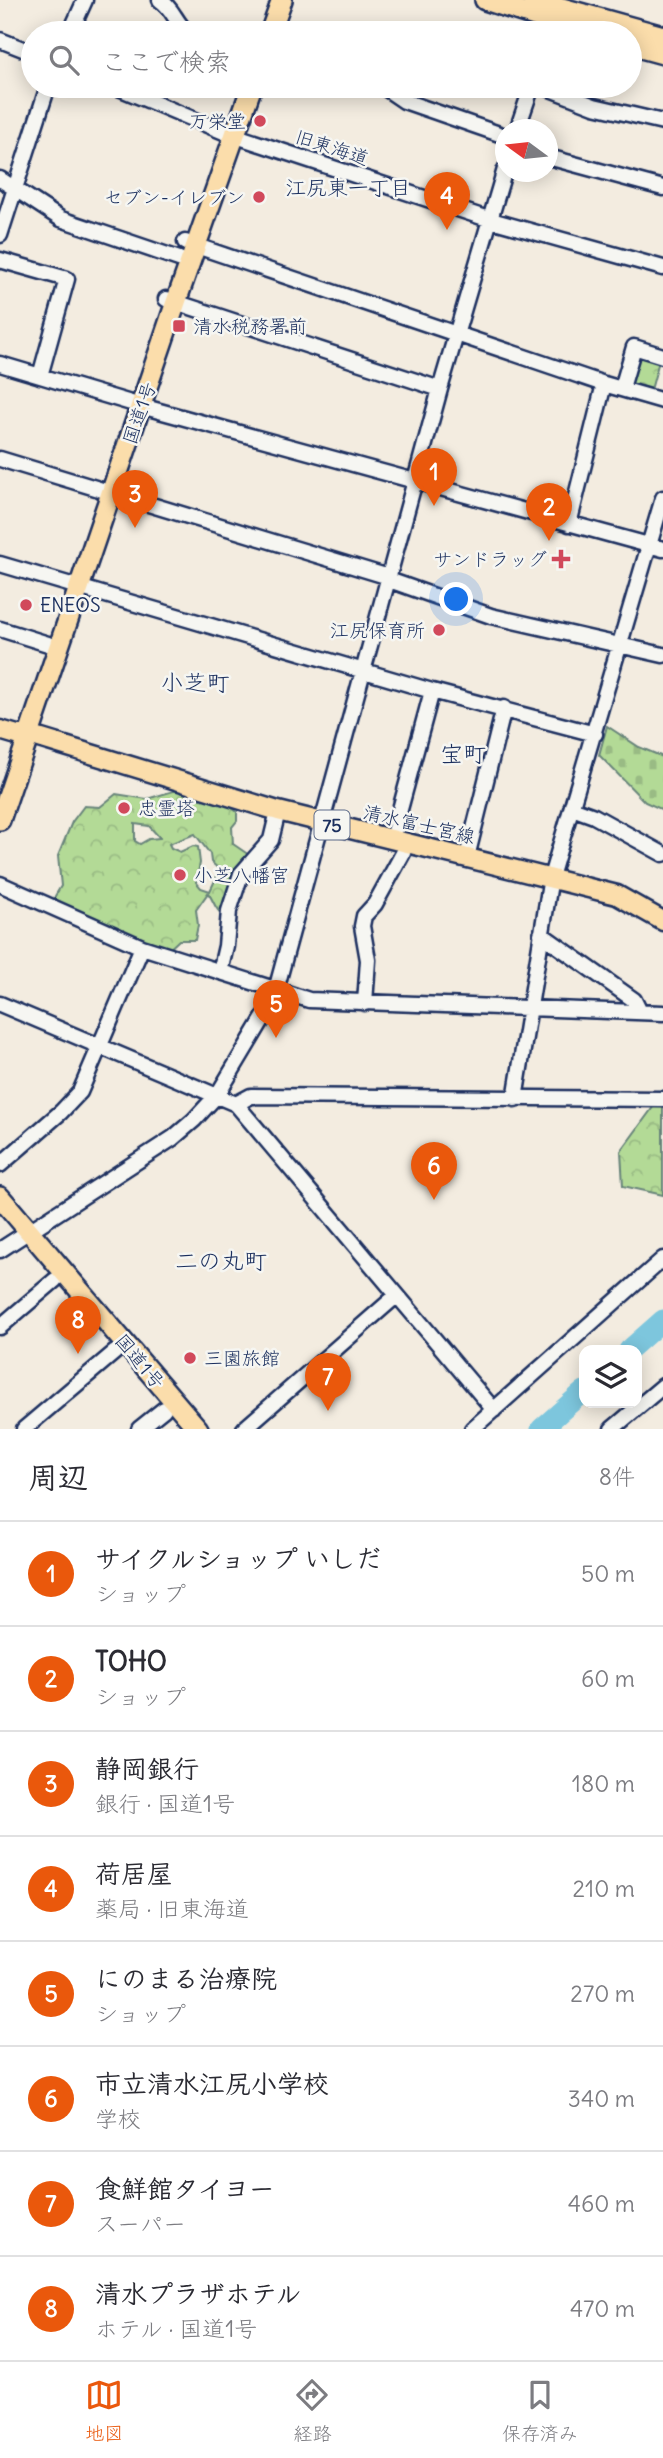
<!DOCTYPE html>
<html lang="ja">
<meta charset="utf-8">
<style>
:root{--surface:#fff;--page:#f2f2f3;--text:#2b2b33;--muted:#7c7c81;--line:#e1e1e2;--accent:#ea580c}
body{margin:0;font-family:Delius,"Klee One",sans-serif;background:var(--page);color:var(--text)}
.controls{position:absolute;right:21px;bottom:21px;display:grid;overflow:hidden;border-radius:14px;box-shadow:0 4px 18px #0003}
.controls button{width:63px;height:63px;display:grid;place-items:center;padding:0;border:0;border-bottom:2px solid var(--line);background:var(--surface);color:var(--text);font:35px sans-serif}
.compass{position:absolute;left:495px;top:119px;width:63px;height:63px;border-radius:50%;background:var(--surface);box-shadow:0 4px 18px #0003;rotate:285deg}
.you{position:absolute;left:457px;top:600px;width:24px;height:24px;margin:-18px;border:5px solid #fff;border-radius:50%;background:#1a73e8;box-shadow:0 0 0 10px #1a73e833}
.badge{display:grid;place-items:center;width:46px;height:46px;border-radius:50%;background:var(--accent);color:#fff;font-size:23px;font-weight:700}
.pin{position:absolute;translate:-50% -58px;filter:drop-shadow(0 2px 4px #0008)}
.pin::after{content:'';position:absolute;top:37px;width:24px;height:21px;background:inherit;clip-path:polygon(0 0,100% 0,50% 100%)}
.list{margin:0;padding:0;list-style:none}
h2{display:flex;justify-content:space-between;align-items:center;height:91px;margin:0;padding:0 28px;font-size:30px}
h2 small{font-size:23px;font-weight:400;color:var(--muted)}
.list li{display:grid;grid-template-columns:46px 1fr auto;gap:21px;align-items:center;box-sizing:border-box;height:105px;padding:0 28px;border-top:2px solid var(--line)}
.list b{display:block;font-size:26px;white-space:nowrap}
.list p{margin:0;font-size:23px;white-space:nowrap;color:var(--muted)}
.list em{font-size:23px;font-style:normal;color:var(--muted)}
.icon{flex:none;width:38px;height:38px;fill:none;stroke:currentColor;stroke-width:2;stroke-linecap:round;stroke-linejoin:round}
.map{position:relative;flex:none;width:663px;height:1429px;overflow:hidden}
.search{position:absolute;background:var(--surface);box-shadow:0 4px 18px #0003;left:21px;right:21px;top:21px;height:77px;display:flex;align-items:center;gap:18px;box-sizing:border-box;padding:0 24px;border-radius:38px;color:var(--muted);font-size:26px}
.sheet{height:931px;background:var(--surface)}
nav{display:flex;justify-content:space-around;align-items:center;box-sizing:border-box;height:98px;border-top:2px solid var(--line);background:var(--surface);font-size:19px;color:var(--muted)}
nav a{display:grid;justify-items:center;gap:4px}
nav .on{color:var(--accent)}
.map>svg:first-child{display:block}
.forest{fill:url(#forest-crowns);stroke:#67847a;stroke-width:2;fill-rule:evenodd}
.cemetery{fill:url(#cemetery-stones);stroke:#67847a;stroke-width:2}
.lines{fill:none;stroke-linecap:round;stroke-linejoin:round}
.river{stroke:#7dc6dd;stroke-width:21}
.minor-casing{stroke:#1b2f5e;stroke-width:19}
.major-casing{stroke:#1b2f5e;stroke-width:23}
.highway-casing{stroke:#1b2f5e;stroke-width:24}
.minor{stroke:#f6f6f2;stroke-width:14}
.major{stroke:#fbddab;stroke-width:18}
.highway{stroke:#fbddab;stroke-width:19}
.poi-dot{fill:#d1495b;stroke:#f6f6f2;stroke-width:2.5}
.labels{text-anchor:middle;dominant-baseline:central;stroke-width:5;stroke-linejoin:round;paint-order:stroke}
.shield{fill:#f6f6f2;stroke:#5d6b8a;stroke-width:2}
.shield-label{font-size:18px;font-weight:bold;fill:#1b2f5e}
.poi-label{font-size:19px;fill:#1b2f5e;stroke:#f6f6f2;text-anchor:start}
.street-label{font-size:19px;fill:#1b2f5e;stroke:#f6f6f2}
.neighbourhood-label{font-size:21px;fill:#1b2f5e;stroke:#f6f6f2}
.quarter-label{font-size:23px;fill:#1b2f5e;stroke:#f6f6f2}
</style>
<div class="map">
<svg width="663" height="1429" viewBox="0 0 663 1429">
<defs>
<pattern id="forest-crowns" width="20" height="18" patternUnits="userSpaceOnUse" patternTransform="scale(1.75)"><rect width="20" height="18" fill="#b3da96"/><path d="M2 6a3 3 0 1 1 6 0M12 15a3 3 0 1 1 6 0" fill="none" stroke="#99bb84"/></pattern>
<pattern id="cemetery-stones" width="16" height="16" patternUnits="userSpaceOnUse" patternTransform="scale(1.75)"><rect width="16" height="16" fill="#b3da96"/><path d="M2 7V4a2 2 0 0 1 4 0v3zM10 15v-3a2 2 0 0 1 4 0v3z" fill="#99bb84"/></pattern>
</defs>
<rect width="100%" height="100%" fill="#f3ece0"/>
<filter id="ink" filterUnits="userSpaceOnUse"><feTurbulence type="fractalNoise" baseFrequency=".0143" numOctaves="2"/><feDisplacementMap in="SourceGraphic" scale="14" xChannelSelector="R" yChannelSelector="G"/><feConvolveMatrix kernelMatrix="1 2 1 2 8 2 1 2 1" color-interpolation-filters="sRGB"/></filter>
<g filter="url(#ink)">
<path class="forest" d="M637,350L660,357L651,390L627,383Z
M180,789L231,807L237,812V821L232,827L233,844L252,857L223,915C214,909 214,900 208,893L196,910L198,925L195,940H179L164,954L54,906L55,896L61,886L58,856L72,822L84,806L100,807L116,794L147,799ZM135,824L149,826L160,838L149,839L140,844L135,841ZM195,834L210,854L211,862L220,870L210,891L201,888L196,882L200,863L198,847L193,846L180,852L171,848L169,844Z
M654,1106H663V1195L623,1186L621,1151Z"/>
<path class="cemetery" d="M607,726L639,747L663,757V810L645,802L599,755Z"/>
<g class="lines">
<path class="river" d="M629,1350L663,1320
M541,1429L584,1391"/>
<g class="minor-casing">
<path id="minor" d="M160,0C173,8 176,24 188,33
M70,33L85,0
M0,40L33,53
M114,86L224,132L491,220L663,268
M382,86L404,101L505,136
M542,86L594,106L663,122
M517,130L532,86
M548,157L663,188
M0,179L61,219L179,259
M0,235L48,86
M185,242L604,384L663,401
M0,260L67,279L40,376
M166,299L440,389
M0,364L141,406L663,549
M622,388L634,347L663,356
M0,459L389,577
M569,524L604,384
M0,564L432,691L595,734
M389,580L491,616L663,655
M0,629L48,644
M572,808L594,816L663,854
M392,839L432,691
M467,857L504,708
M0,884L142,947L309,1000L663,1013
M541,934L634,1000L640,1012
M220,972L226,946L229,911L241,874L271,840L278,811
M365,1003L368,960L362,926L364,916L375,904L403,853L406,843
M0,1004L236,1104L494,1410
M515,1099L551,877L663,498
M236,1104L251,1096L663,1099
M0,1165L61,1112L80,1092L142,947
M0,1250L173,1138L194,1120L218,1094L270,1007L276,990L440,389L505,169
M0,1327L55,1280
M24,1429L115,1352
M139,1429L164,1409
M244,1429L396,1296
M472,1429L663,1259
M612,1429L663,1386"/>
</g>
<g class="major-casing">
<path id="major" d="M0,730L17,735H29L278,811L617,895L663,921"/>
</g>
<g class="highway-casing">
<path id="highway" d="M485,0L587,33
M533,0L663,36
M270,33L282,0
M630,45L663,54
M0,820L176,302L252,86
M0,1197L198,1429"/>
</g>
<use href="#minor" class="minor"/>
<use href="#major" class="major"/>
<use href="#highway" class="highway"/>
</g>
</g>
<g class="poi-dot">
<circle cx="260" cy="121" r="7"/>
<circle cx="259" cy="197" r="7"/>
<rect x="172" y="319" width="14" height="14" rx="3.5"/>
<path d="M557.5 548.5h7v7h7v7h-7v7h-7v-7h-7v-7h7z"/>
<circle cx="26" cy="605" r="7"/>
<circle cx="439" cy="630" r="7"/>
<circle cx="124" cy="808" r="7"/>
<circle cx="180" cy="875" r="7"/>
<circle cx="190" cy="1358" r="7"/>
</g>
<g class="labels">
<rect class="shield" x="314.5" y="810.5" width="35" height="29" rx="5"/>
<g class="shield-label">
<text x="332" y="825">75</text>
</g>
<g class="poi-label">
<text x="246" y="121" text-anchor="end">万栄堂</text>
<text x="245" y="197" text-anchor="end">セブン-イレブン</text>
<text x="193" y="326">清水税務署前</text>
<text x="547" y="559" text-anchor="end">サンドラッグ</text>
<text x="40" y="605">ENEOS</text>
<text x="425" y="630" text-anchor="end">江尻保育所</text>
<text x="138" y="808">忠霊塔</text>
<text x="194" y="875">小芝八幡宮</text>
<text x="204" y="1358">三園旅館</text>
</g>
<g class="street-label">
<text transform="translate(332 147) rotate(18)">旧東海道</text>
<text transform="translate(139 413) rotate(-71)">国道1号</text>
<text transform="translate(419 824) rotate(13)">清水富士宮線</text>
<text transform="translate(140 1361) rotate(50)">国道1号</text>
</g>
<g class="neighbourhood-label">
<text x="348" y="187">江尻東一丁目</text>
</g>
<g class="quarter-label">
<text x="195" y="682">小芝町</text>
<text x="463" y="753">宝町</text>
<text x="221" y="1260">二の丸町</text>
</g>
</g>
</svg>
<div class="controls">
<button><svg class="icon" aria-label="layers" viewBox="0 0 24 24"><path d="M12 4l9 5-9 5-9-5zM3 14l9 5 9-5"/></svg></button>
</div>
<svg class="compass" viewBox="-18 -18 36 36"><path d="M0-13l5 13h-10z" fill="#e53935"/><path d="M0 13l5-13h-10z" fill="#7c7c81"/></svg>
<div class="you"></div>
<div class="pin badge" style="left:434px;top:506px">1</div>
<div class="pin badge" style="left:549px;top:541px">2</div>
<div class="pin badge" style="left:135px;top:528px">3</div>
<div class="pin badge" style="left:447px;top:230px">4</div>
<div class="pin badge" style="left:276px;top:1038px">5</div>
<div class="pin badge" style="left:434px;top:1200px">6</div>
<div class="pin badge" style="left:328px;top:1411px">7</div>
<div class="pin badge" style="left:78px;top:1354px">8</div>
<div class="search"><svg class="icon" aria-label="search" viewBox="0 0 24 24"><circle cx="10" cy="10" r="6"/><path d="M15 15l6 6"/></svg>ここで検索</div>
</div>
<section class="sheet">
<h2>周辺<small>8件</small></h2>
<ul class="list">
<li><span class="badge">1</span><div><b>サイクルショップ いしだ</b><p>ショップ</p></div><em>50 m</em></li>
<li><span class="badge">2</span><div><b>TOHO</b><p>ショップ</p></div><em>60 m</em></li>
<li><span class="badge">3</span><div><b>静岡銀行</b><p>銀行 · 国道1号</p></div><em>180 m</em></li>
<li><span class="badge">4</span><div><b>荷居屋</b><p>薬局 · 旧東海道</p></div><em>210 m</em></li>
<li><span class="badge">5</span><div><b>にのまる治療院</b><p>ショップ</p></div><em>270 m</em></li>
<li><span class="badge">6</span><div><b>市立清水江尻小学校</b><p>学校</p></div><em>340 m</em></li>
<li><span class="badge">7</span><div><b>食鮮館タイヨー</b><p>スーパー</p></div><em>460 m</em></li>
<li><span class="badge">8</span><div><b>清水プラザホテル</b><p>ホテル · 国道1号</p></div><em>470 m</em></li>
</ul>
</section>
<nav>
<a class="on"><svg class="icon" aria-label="map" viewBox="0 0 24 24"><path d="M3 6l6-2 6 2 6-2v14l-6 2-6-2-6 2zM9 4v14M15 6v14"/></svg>地図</a>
<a><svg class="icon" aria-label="directions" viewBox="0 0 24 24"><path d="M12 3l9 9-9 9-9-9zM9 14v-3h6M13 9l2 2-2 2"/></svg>経路</a>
<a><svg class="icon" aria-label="saved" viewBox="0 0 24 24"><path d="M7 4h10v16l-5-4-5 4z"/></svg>保存済み</a>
</nav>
